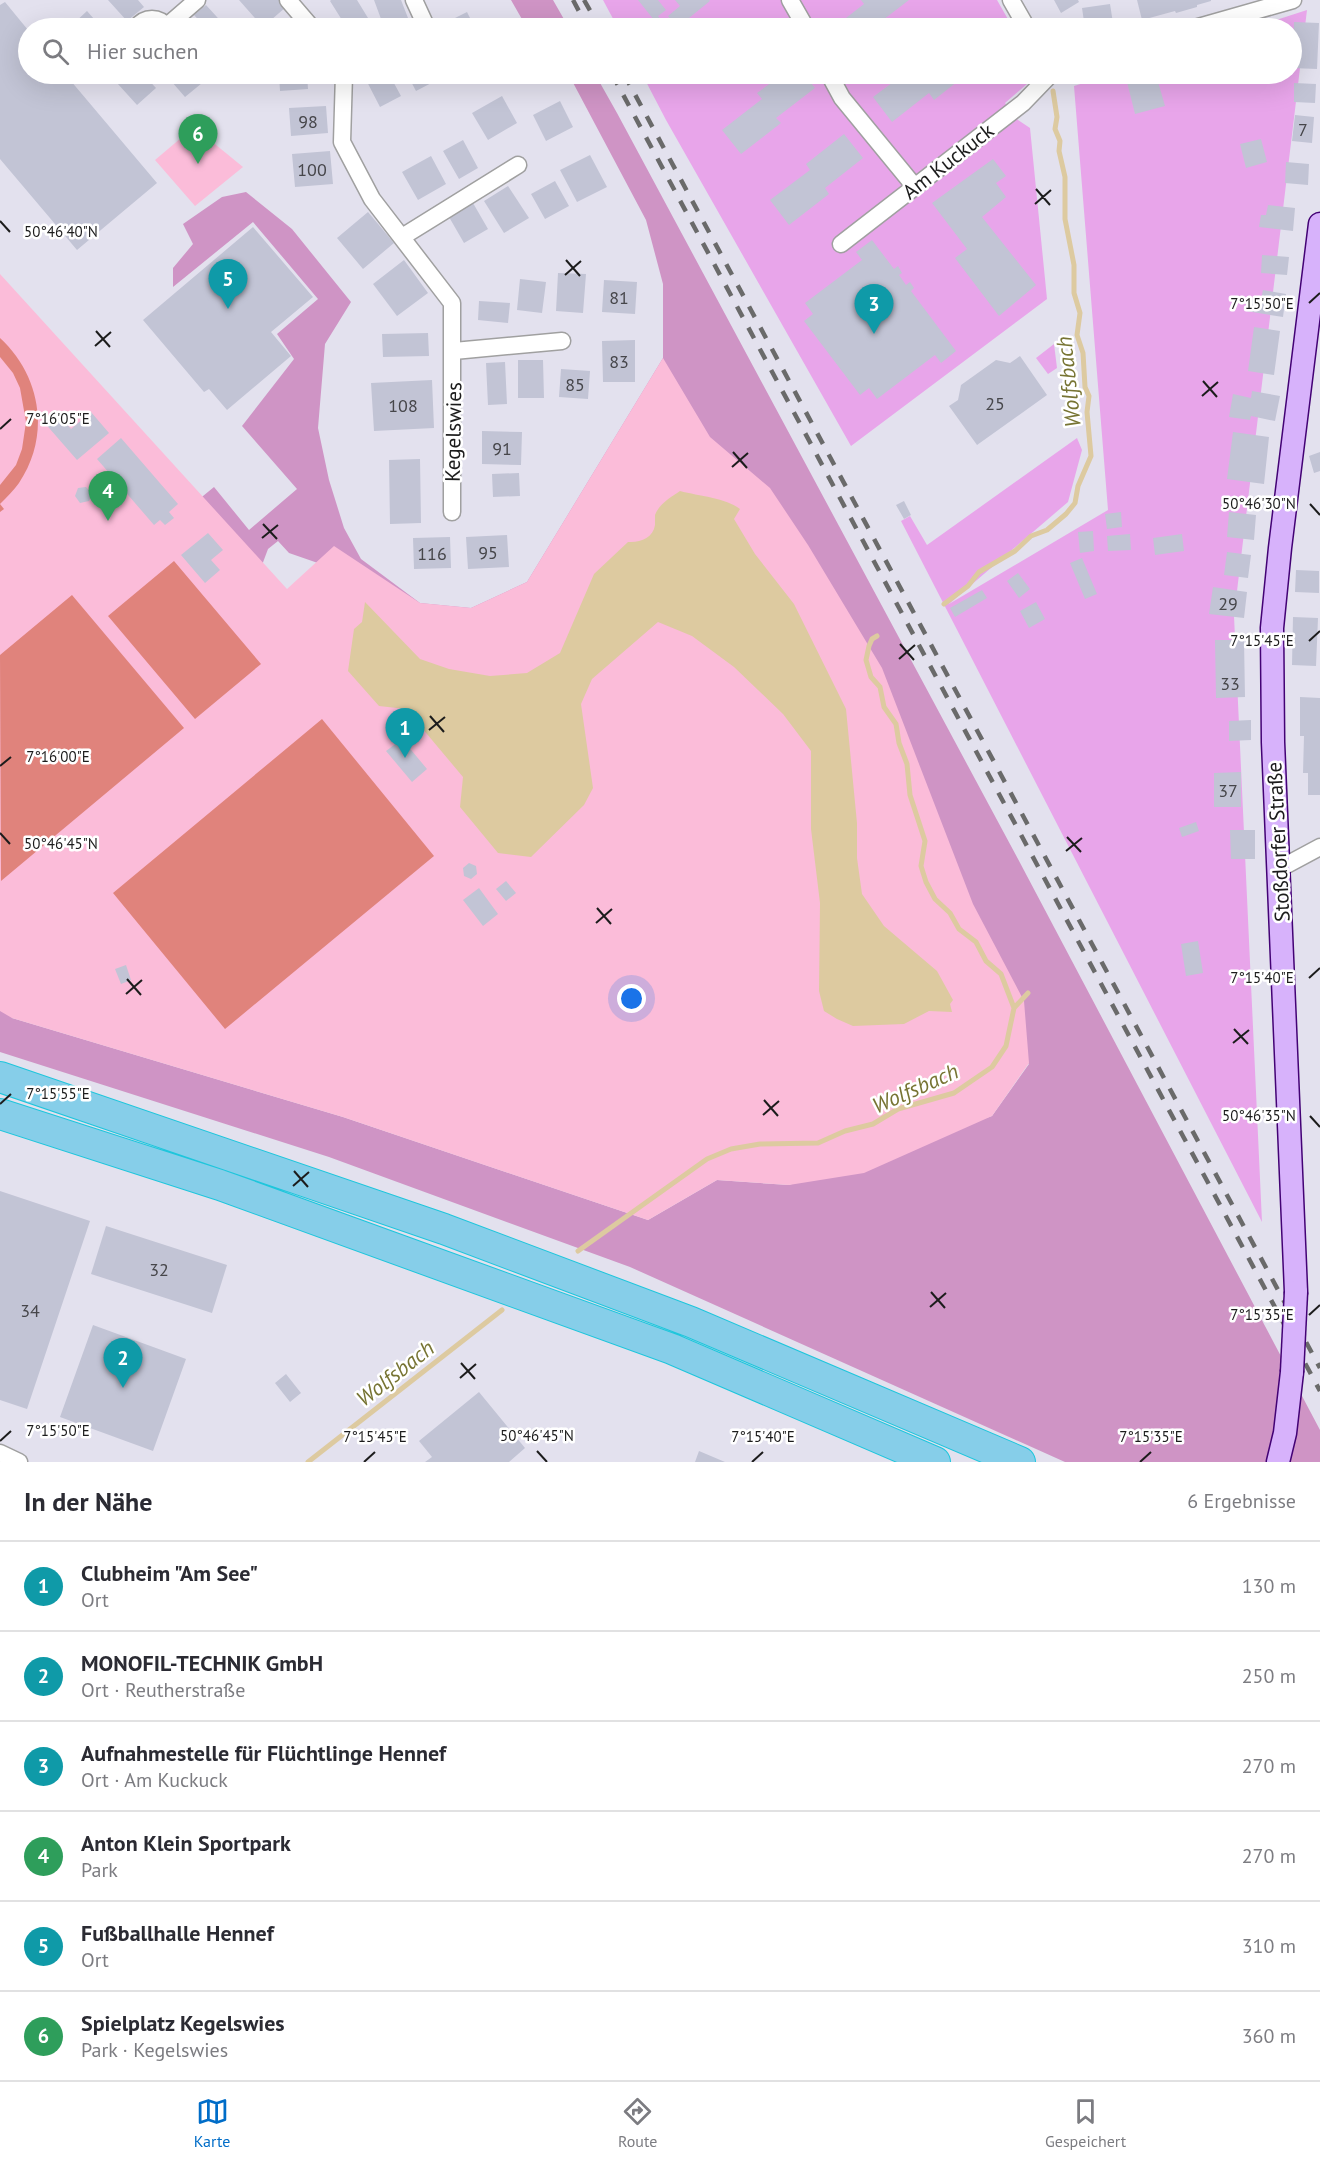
<!DOCTYPE html>
<html lang="de">
<meta charset="utf-8">
<style>
:root{--surface:#fff;--page:#f7f7f7;--text:#2b2b33;--muted:#7c7c81;--line:#e1e1e2;--accent:#006dc8}
body{margin:0;font-family:"PT Sans",sans-serif;background:var(--page);color:var(--text)}
.you{position:absolute;left:632px;top:999px;width:21px;height:21px;margin:-15px;border:4px solid #fff;border-radius:50%;background:#1a73e8;box-shadow:0 0 0 9px #1a73e833}
.badge{display:grid;place-items:center;width:39px;height:39px;border-radius:50%;background:var(--accent);color:#fff;font-size:20px;font-weight:700}
.pin{position:absolute;translate:-50% -50px;filter:drop-shadow(0 2px 3px #0008)}
.pin::after{content:'';position:absolute;top:32px;width:21px;height:18px;background:inherit;clip-path:polygon(0 0,100% 0,50% 100%)}
.list{margin:0;padding:0;list-style:none}
h2{display:flex;justify-content:space-between;align-items:center;height:78px;margin:0;padding:0 24px;font-size:26px}
h2 small{font-size:20px;font-weight:400;color:var(--muted)}
.list li{display:grid;grid-template-columns:39px 1fr auto;gap:18px;align-items:center;box-sizing:border-box;height:90px;padding:0 24px;border-top:2px solid var(--line)}
.list b{display:block;font-size:22px;white-space:nowrap}
.list p{margin:0;font-size:20px;white-space:nowrap;color:var(--muted)}
.list em{font-size:20px;font-style:normal;color:var(--muted)}
.icon{flex:none;width:33px;height:33px;fill:none;stroke:currentColor;stroke-width:2;stroke-linecap:round;stroke-linejoin:round}
.map{position:relative;flex:none;width:1320px;height:1462px;overflow:hidden}
.search{position:absolute;background:var(--surface);box-shadow:0 6px 24px #0002;left:18px;right:18px;top:18px;height:66px;display:flex;align-items:center;gap:15px;box-sizing:border-box;padding:0 21px;border-radius:33px;color:var(--muted);font-size:22px}
.sheet{height:618px;background:var(--surface)}
nav{display:flex;justify-content:space-around;align-items:center;box-sizing:border-box;height:84px;border-top:2px solid var(--line);background:var(--surface);font-size:16px;color:var(--muted)}
nav a{display:grid;justify-items:center;gap:3px}
nav .on{color:var(--accent)}
.map>svg:first-child{display:block}
.grass{fill:#e8a5ea}
.forest{fill:#cf94c5}
.park{fill:#fbbcd9}
.pitch{fill:#e0837c}
.water{fill:#ddcaa0}
.lines{fill:none;stroke-linecap:round;stroke-linejoin:round}
.stream{stroke:#ddcaa0;stroke-width:5}
.building{fill:#c2c4d5}
.minor-casing{stroke:#a0a0a0;stroke-width:19}
.secondary-casing{stroke:#430275;stroke-width:25}
.motorway-casing{stroke:#1ec6dc;stroke-width:32}
.minor{stroke:#fff;stroke-width:16}
.secondary{stroke:#d7b2fb;stroke-width:22}
.motorway{stroke:#86cee9;stroke-width:30}
.rail{stroke:#6a6a6a;stroke-width:4.5;stroke-dasharray:12 12;stroke-linecap:butt}
.secondary-bridge-casing{stroke:#430275;stroke-width:25;stroke-linecap:butt}
.secondary-bridge{stroke:#d7b2fb;stroke-width:22}
.ticks{fill:none;stroke:#1c1c1c;stroke-width:2}
.labels{text-anchor:middle;dominant-baseline:central;stroke-width:5;stroke-linejoin:round;paint-order:stroke}
.number-label{font-size:18px;fill:#46464a}
.street-label{font-size:21px;fill:#1c1c1c;stroke:#fff}
.water-label{font-size:22px;font-style:italic;fill:#777433;stroke:#fff}
.ticks-label{font-size:15px;text-anchor:middle;fill:#1c1c1c;stroke:#fff;stroke-width:5;stroke-linejoin:round;paint-order:stroke}
</style>
<div class="map">
<svg width="1320" height="1462" viewBox="0 0 1320 1462">
<rect width="100%" height="100%" fill="#e3e1ee"/>
<path class="grass" d="M603,0H997L1013,28H618Z
M1307,10L1234,616L1262,1222L901,521L910,516L927,545L1077,438L1082,450L1068,502L949,604L1108,510L1074,86L1112,74H1292V28H1251Z
M642,74H1035L1034,78L1005,103L1018,120L1030,128L1047,299L851,446L666,120Z
M1054,344L1057,368L1048,374L1036,358Z"/>
<path class="forest" d="M511,0H553L569,28H527Z
M566,74H595L617,113L1018,859L1320,1430V1462H1065L630,1267L329,1157L0,1052V934L12,1018L343,1117L648,1220L717,1180L789,1185L992,1116L1029,1064L527,673L338,570L289,553L278,541L268,549L262,565L192,505L214,487L249,530L297,489L242,426L294,359L277,334L318,299L253,222L173,287V268L193,244L183,224L222,197L246,192L292,229L351,302L325,344L318,428L329,480L344,528L361,559L420,603L471,608L527,582L663,358V284L646,220L570,77Z"/>
<path class="park" d="M194,127L243,167L195,206L155,160Z
M0,274L287,589L334,546L420,603L471,608L527,582L663,358L710,437L770,488L808,545L882,668L973,904L1024,1001L1029,1063L992,1116L864,1173L789,1185L717,1180L648,1220L343,1117L12,1018L0,1011Z"/>
<path class="pitch" d="M0,338C41,376 51,435 19,483C14,490 7,497 0,504L4,509L0,512V485L16,465L22,449L26,422L20,388L13,373L0,357Z
M174,561L261,664L195,719L108,616Z
M72,595L184,728L1,881L0,655Z
M322,719L434,856L225,1029L113,893Z"/>
<path class="water" d="M680,491C699,496 726,498 740,509L734,519L755,554L794,604L846,709L857,823V858L862,894L884,926L937,971L953,1000L950,1004L952,1012L929,1011L904,1024L853,1026L837,1019L824,1011L819,991L820,903L811,829V751L783,714L734,667L692,636L658,622L592,679L581,704L593,788L584,805L531,857L498,853L460,807L463,777L406,709L379,706L348,671L354,629L362,622L365,602L420,659L449,669L490,676L527,673L560,653L594,574L628,542C640,543 653,538 655,525C655,523 655,517 655,515C659,504 671,497 680,491Z"/>
<g class="lines">
<path class="stream" d="M944,604L968,586L979,572L1015,551L1031,536L1047,530L1066,514L1075,503L1078,486L1091,456L1087,412L1089,396L1085,387L1083,353L1077,335L1080,313L1074,293V265L1065,219V177L1059,151L1060,141L1055,129L1057,117L1053,91
M1014,1008L1028,993
M578,1251L707,1159L731,1149L760,1144L818,1143L845,1131L873,1124L898,1109L954,1093L992,1067L1006,1046L1014,1008L1001,974L986,961L976,942L959,929L950,913L935,899L926,882L921,866L925,841L910,795L907,764L899,743L896,724L884,707L880,687L871,677L866,660L869,646L872,639L877,636
M308,1462L502,1310"/>
</g>
<path class="building" d="M108,0H138L144,7L127,21Z
M239,0H280L286,7L263,27Z
M331,0H357L368,18L351,28H347L330,1Z
M374,0H401L408,18L384,27Z
M638,0H658L666,10L658,16L668,28H648L646,26L654,20Z
M675,0H709L710,1L689,18L698,28H678L668,16L680,6Z
M861,0H909L879,23L883,28H833L864,4Z
M1054,0H1078L1079,2L1061,13Z
M1137,0H1211V1L1197,5V7L1176,13L1175,11L1142,20Z
M5,2L28,30V74H65L157,183L77,250L0,159V5Z
M1110,4L1113,23L1085,28L1082,8Z
M206,5L227,28H206L194,15Z
M87,11L102,28H77L73,24Z
M467,12L475,28H448L445,23Z
M1294,22L1319,23L1317,69L1292,68Z
M128,74H143L156,88L137,105L117,83Z
M165,74H213L185,97Z
M279,74H307L308,89L280,91Z
M363,74H389L401,96L380,107Z
M407,74H436L439,79L416,91Z
M471,74H492L474,81Z
M783,74H804L815,88L776,118L781,123L741,154L722,130L762,99L757,93Z
M904,74L915,75L917,74H979L971,80L967,74L934,100L929,93L892,122L873,97Z
M1156,75L1165,106L1135,114L1127,82Z
M1294,83L1316,84L1315,103L1294,102Z
M502,96L517,123L488,140L472,113Z
M560,101L573,127L546,141L533,115Z
M326,106L328,133L291,136L289,108Z
M1295,115L1314,117L1312,143L1292,141Z
M844,134L863,158L825,188L829,194L789,225L770,200L810,170L806,164Z
M1261,139L1267,162L1246,168L1240,144Z
M463,140L478,168L459,179L443,151Z
M330,151L333,184L295,187L292,154Z
M590,155L607,187L577,202L560,170Z
M431,156L446,184L418,200L402,172Z
M993,159L1006,176L996,183L1006,197L982,217L1036,285L999,316L955,258L967,249L932,203Z
M1286,162L1309,164L1308,185L1285,183Z
M555,181L569,206L545,219L531,194Z
M508,186L529,218L504,233L484,201Z
M473,203L488,229L464,243L449,217Z
M1268,205L1295,208L1293,231L1259,227L1261,215H1266Z
M368,212L394,243L363,269L337,238Z
M253,227L313,297L271,332L291,356L227,410L209,389L204,392L143,320Z
M872,240L894,269L898,266L902,273L899,275L906,285L910,282L914,288L911,291L956,351L941,363L935,355L877,399L869,388L860,395L804,321L813,314L805,303L862,260L856,252Z
M1262,255L1289,257L1287,275L1261,273Z
M404,260L428,293L397,316L373,284Z
M558,273L586,274L583,313L556,311Z
M520,279L546,282L542,313L517,310Z
M604,280L637,282L635,314L602,312Z
M1263,290L1286,294L1283,317L1246,311L1248,297L1261,299Z
M479,301L510,303L508,323L478,320Z
M1254,327L1280,331L1274,375L1248,371Z
M428,333L429,356L383,357L382,334Z
M635,340V382H603L602,341Z
M1020,356L1047,395L977,445L949,406L958,400L961,385L996,360L1010,363Z
M518,360H543L544,398H518Z
M505,362L507,404L488,405L486,363Z
M561,369L590,371L588,399L559,397Z
M432,380L434,428L374,431L371,383Z
M1252,391L1280,396L1275,421L1251,416L1250,420L1229,417L1233,394L1251,398Z
M56,411L71,429L91,412L109,433L77,460L43,421Z
M482,431L522,432L521,465L482,464Z
M1233,432L1269,437L1264,484L1227,479Z
M121,438L178,504L169,512L174,518L165,525L160,520L154,525L97,459Z
M1320,452V471L1314,473L1309,456Z
M420,459L421,523L390,524L389,460Z
M519,473L520,496L493,497L492,474Z
M86,487L92,494L89,501L80,503L75,496L78,488Z
M904,501L911,515L904,519L896,505Z
M1121,512L1122,527L1107,529L1105,514Z
M1229,512L1256,515L1254,540L1227,537Z
M1093,531L1094,551L1080,553L1078,532Z
M208,533L223,550L211,560L220,570L205,583L181,555Z
M1130,534L1131,550L1108,551L1107,536Z
M1182,534L1184,551L1155,555L1153,538Z
M507,535L509,567L468,569L466,537Z
M450,537L451,568L414,569L413,538Z
M1227,552L1251,555L1248,578L1224,575Z
M1082,558L1097,594L1085,599L1070,563Z
M1296,570L1319,571V593L1295,592Z
M1018,573L1030,589L1019,598L1007,581Z
M1213,587L1247,592L1244,618L1209,614Z
M982,590L987,598L955,617L950,608Z
M1036,602L1045,619L1029,628L1020,611Z
M1293,617L1318,618L1316,666L1292,665Z
M1215,640H1244L1245,697L1216,698Z
M1300,697L1320,698V795H1308V773H1303L1304,736H1300Z
M1251,720V740L1229,741V721Z
M402,739L427,769L412,782L386,751Z
M1241,772V807H1214V773Z
M1196,822L1199,831L1182,837L1179,828Z
M1230,830H1255V859H1231Z
M469,863L476,866L477,874L471,879L464,876L463,868Z
M506,881L516,893L506,901L496,889Z
M479,888L498,914L483,926L463,900Z
M1198,941L1203,973L1186,976L1181,944Z
M126,965L131,980L121,984L115,969Z
M0,1191L90,1221L27,1409L0,1400Z
M106,1226L227,1265L212,1313L91,1274Z
M93,1325L186,1359L153,1451L60,1417Z
M286,1374L301,1393L290,1402L275,1383Z
M479,1392L525,1448L509,1462H425L432,1457L419,1441Z
M699,1451L725,1462H695Z"/>
<g class="lines">
<g class="minor-casing">
<path id="minor" d="M288,0L312,28
M414,0L426,26
M790,0L806,28
M1011,0L1027,28
M167,26L197,0
M136,28C145,16 159,16 168,28
M1195,28L1293,0
M344,74L342,142L372,199L452,303V512
M829,74L842,98L915,187
M402,237L518,165
M841,244L1023,103L1051,74
M454,351L562,341
M1279,869L1320,847
M0,1453L19,1462"/>
</g>
<g class="secondary-casing">
<path id="secondary" d="M1296,1292L1273,742L1272,628L1280,548L1320,224
M1278,1462L1285,1433L1292,1372"/>
</g>
<g class="motorway-casing">
<path id="motorway" d="M0,1077L444,1229L691,1322L1020,1462
M0,1114L220,1185L672,1349L935,1462"/>
</g>
<use href="#minor" class="minor"/>
<use href="#secondary" class="secondary"/>
<use href="#motorway" class="motorway"/>
<path class="rail" d="M573,0L588,28
M584,0L600,28
M612,74L1320,1391
M624,74L1320,1368"/>
<g class="secondary-bridge-casing">
<path id="secondary-bridge" d="M1292,1372L1296,1292"/>
</g>
<use href="#secondary-bridge" class="secondary-bridge"/>
</g>
<path class="ticks" d="M1036,189L1050,205M1035,204L1051,190M0,221L10,232M566,260L580,276M565,275L581,261M1309,303L1320,293M96,331L110,347M95,346L111,332M1203,381L1217,397M1202,396L1218,382M0,429L11,419M733,452L747,468M732,467L748,453M1310,504L1320,515M263,524L277,539M262,538L278,525M1309,641L1320,631M900,644L914,660M899,659L915,645M430,716L444,732M429,730L445,717M0,766L11,757M0,833L10,844M1067,837L1081,852M1066,851L1082,838M597,908L611,924M596,923L612,909M1309,978L1320,968M127,979L141,995M126,994L142,980M1234,1029L1248,1044M1233,1043L1249,1030M764,1100L778,1116M0,1104L11,1094M763,1115L779,1101M1310,1116L1320,1127M294,1171L308,1187M293,1186L309,1172M931,1292L945,1308M930,1307L946,1293M1309,1315L1320,1305M461,1363L475,1379M460,1378L476,1364M0,1441L11,1431M537,1451L547,1462M364,1462L375,1452M752,1462L763,1452M1140,1462L1151,1452"/>
<g class="labels">
<g class="number-label">
<text x="308" y="121">98</text>
<text x="1303" y="129">7</text>
<text x="312" y="169">100</text>
<text x="619" y="297">81</text>
<text x="619" y="361">83</text>
<text x="575" y="384">85</text>
<text x="995" y="403">25</text>
<text x="403" y="405">108</text>
<text x="502" y="448">91</text>
<text x="488" y="552">95</text>
<text x="432" y="553">116</text>
<text x="1228" y="603">29</text>
<text x="1230" y="683">33</text>
<text x="1228" y="790">37</text>
<text x="159" y="1269">32</text>
<text x="30" y="1310">34</text>
</g>
<g class="street-label">
<text transform="translate(948 161) rotate(-38)">Am Kuckuck</text>
<text transform="translate(453 432) rotate(-89)">Kegelswies</text>
<text transform="translate(1278 842) rotate(-93)">Stoßdorfer Straße</text>
</g>
<g class="water-label">
<text transform="translate(1068 382) rotate(-96)">Wolfsbach</text>
<text transform="translate(915 1088) rotate(-24)">Wolfsbach</text>
<text transform="translate(395 1373) rotate(-38)">Wolfsbach</text>
</g>
</g>
<g class="ticks-label">
<text x="61" y="237">50°46'40"N</text>
<text x="1262" y="309">7°15'50"E</text>
<text x="58" y="424">7°16'05"E</text>
<text x="1259" y="509">50°46'30"N</text>
<text x="1262" y="646">7°15'45"E</text>
<text x="58" y="762">7°16'00"E</text>
<text x="61" y="849">50°46'45"N</text>
<text x="1262" y="983">7°15'40"E</text>
<text x="58" y="1099">7°15'55"E</text>
<text x="1259" y="1121">50°46'35"N</text>
<text x="1262" y="1320">7°15'35"E</text>
<text x="58" y="1436">7°15'50"E</text>
<text x="537" y="1441">50°46'45"N</text>
<text x="375" y="1442">7°15'45"E</text>
<text x="763" y="1442">7°15'40"E</text>
<text x="1151" y="1442">7°15'35"E</text>
</g>
</svg>
<div class="you"></div>
<div class="pin badge" style="left:405px;top:758px;background:#0f9aa8">1</div>
<div class="pin badge" style="left:123px;top:1388px;background:#0f9aa8">2</div>
<div class="pin badge" style="left:874px;top:334px;background:#0f9aa8">3</div>
<div class="pin badge" style="left:108px;top:521px;background:#2e9e5b">4</div>
<div class="pin badge" style="left:228px;top:309px;background:#0f9aa8">5</div>
<div class="pin badge" style="left:198px;top:164px;background:#2e9e5b">6</div>
<div class="search"><svg class="icon" aria-label="search" viewBox="0 0 24 24"><circle cx="10" cy="10" r="6"/><path d="M15 15l6 6"/></svg>Hier suchen</div>
</div>
<section class="sheet">
<h2>In der Nähe<small>6 Ergebnisse</small></h2>
<ul class="list">
<li><span class="badge" style="background:#0f9aa8">1</span><div><b>Clubheim &quot;Am See&quot;</b><p>Ort</p></div><em>130 m</em></li>
<li><span class="badge" style="background:#0f9aa8">2</span><div><b>MONOFIL-TECHNIK GmbH</b><p>Ort · Reutherstraße</p></div><em>250 m</em></li>
<li><span class="badge" style="background:#0f9aa8">3</span><div><b>Aufnahmestelle für Flüchtlinge Hennef</b><p>Ort · Am Kuckuck</p></div><em>270 m</em></li>
<li><span class="badge" style="background:#2e9e5b">4</span><div><b>Anton Klein Sportpark</b><p>Park</p></div><em>270 m</em></li>
<li><span class="badge" style="background:#0f9aa8">5</span><div><b>Fußballhalle Hennef</b><p>Ort</p></div><em>310 m</em></li>
<li><span class="badge" style="background:#2e9e5b">6</span><div><b>Spielplatz Kegelswies</b><p>Park · Kegelswies</p></div><em>360 m</em></li>
</ul>
</section>
<nav>
<a class="on"><svg class="icon" aria-label="map" viewBox="0 0 24 24"><path d="M3 6l6-2 6 2 6-2v14l-6 2-6-2-6 2zM9 4v14M15 6v14"/></svg>Karte</a>
<a><svg class="icon" aria-label="directions" viewBox="0 0 24 24"><path d="M12 3l9 9-9 9-9-9zM9 14v-3h6M13 9l2 2-2 2"/></svg>Route</a>
<a><svg class="icon" aria-label="saved" viewBox="0 0 24 24"><path d="M7 4h10v16l-5-4-5 4z"/></svg>Gespeichert</a>
</nav>
